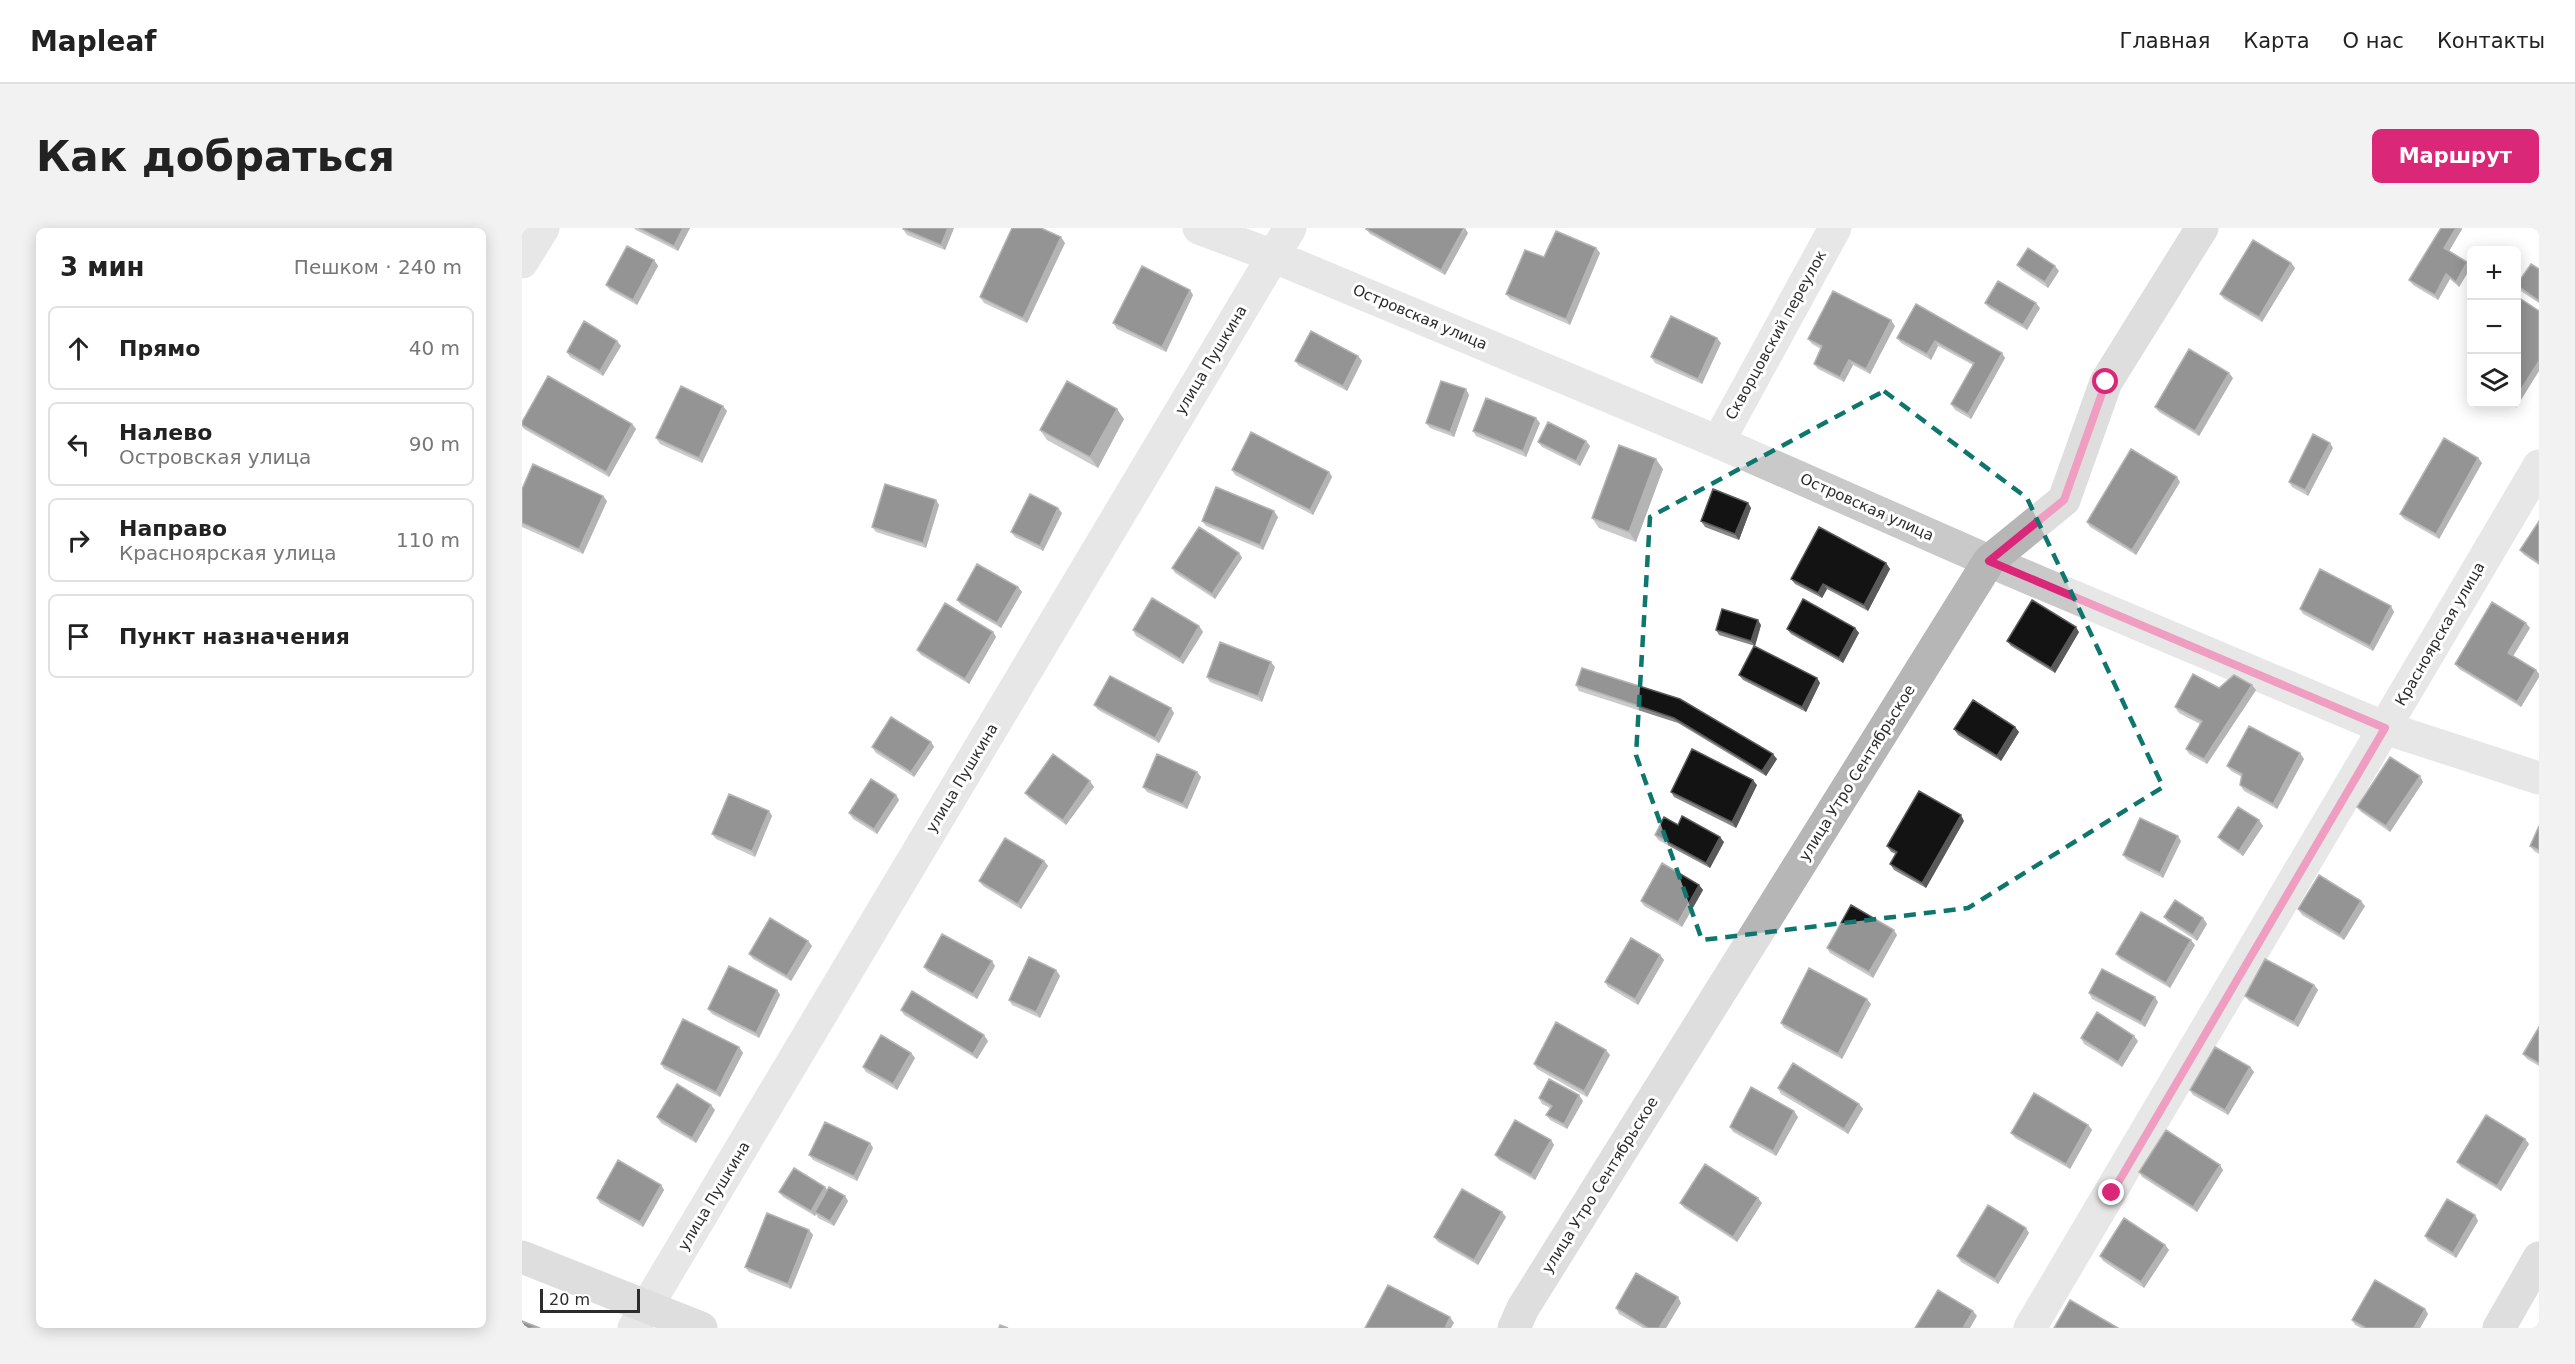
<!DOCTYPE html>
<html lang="ru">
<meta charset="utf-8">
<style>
:root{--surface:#fff;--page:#f2f2f2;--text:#222;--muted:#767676;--line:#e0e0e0;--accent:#db2777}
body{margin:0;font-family:"DejaVu Sans",sans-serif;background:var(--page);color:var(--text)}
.controls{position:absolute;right:18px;top:18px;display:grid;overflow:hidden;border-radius:9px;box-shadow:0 3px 15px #0003}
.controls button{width:54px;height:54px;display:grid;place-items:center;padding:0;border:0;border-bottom:2px solid var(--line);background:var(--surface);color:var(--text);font:30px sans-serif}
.scale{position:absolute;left:18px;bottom:15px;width:100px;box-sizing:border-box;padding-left:6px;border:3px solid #2c2c2c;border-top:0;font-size:16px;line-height:21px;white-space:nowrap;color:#2c2c2c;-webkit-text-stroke:4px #fff;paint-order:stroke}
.stop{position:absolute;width:18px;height:18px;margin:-14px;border:4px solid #db2777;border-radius:50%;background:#fff}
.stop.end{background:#db2777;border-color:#fff;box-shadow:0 2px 6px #0008}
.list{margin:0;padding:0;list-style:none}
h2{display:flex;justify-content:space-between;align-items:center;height:78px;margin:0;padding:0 24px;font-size:26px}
h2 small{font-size:20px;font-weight:400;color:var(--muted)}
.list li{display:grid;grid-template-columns:39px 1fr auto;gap:18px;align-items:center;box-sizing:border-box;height:84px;margin:0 12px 12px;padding:0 12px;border:2px solid var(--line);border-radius:9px}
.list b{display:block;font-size:22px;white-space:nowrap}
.list p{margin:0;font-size:20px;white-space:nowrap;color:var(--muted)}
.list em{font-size:20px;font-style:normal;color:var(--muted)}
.icon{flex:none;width:33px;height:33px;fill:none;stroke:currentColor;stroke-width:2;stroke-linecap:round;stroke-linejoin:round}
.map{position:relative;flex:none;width:2017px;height:1100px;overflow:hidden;border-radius:9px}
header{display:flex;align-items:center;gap:36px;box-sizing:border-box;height:84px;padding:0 30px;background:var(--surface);border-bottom:2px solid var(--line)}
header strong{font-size:28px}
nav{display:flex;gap:33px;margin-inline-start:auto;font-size:21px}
.intro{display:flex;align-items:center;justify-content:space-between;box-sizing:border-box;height:144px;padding:0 36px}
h1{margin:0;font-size:42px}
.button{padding:15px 27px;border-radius:9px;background:var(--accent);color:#fff;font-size:21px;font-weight:700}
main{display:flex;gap:36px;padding:0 36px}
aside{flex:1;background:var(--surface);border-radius:9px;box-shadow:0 3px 15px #0003}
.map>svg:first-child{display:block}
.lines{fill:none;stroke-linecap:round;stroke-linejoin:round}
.street{stroke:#c9c9c9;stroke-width:33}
.secondary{stroke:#b6b6b6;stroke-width:33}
.wall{fill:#898989}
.shaded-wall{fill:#5a5a5a}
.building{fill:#131313;stroke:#5a5a5a;stroke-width:1.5}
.route{stroke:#db2777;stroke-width:8}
.marked{fill:none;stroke:#0f766e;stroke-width:4.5;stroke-dasharray:12 8;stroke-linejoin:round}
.labels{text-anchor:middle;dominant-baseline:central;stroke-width:6;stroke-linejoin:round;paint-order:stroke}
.street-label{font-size:15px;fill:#2c2c2c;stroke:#fff}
</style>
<header>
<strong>Mapleaf</strong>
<nav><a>Главная</a><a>Карта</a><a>О нас</a><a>Контакты</a></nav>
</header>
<div class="intro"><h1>Как добраться</h1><a class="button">Маршрут</a></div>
<main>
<aside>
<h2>3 мин<small>Пешком · 240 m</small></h2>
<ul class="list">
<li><svg class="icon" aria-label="ahead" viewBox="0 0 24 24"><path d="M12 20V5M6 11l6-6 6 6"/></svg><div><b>Прямо</b></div><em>40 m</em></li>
<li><svg class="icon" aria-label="left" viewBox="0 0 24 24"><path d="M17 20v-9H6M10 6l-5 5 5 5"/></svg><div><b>Налево</b><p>Островская улица</p></div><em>90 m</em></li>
<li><svg class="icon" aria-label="right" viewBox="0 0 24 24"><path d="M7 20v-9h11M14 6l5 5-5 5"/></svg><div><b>Направо</b><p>Красноярская улица</p></div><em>110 m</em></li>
<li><svg class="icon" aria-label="arrive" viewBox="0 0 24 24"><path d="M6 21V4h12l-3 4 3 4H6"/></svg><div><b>Пункт назначения</b></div></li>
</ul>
</aside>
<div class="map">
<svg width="2017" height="1100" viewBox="0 0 2017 1100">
<rect width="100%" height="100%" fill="#fff"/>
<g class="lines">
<path class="street" d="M677,0L751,28L1196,214L1467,333L1863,500L2017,550
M0,34L21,0
M1196,214L1313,0
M112,1100L768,0
M1508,1100L2017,238"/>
<path class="secondary" d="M0,1029L179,1100
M992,1100L1001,1080L1467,333L1542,272L1584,154L1680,0
M1977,1100L2017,1030"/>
</g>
<path class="wall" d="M112,0H168L156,23L114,2Z
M432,0L423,22L385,7L381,1Z
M1919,0H1940V1L1927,23L1949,39L1937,59L1928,51L1916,72L1891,57L1887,52Z
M844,1L946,5L923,47L848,6Z
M543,15L505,95L462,75L458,69Z
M1074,20L1078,25L1048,97L988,71L984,66L1022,29Z
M132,32L136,38L115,77L88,62L84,57Z
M1769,35L1773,40L1740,94L1702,71L1698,66Z
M1495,37L1537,43L1526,60L1499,42Z
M2017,41V75L1997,62L1995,57Z
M671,67L644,124L595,101L591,95Z
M1463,75L1518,80L1505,102L1467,80Z
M1394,76L1483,130L1449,191L1433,182L1429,176L1451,137L1416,118L1409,132L1379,115L1375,110Z
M1373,98L1348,146L1331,137L1322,154L1296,141L1292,136L1299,121L1290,116L1286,111Z
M95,113L99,118L81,148L48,129L45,124Z
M1199,115L1180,156L1133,135L1129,129Z
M836,128L840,133L825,163L777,138L773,133Z
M1711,150L1677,208L1637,184L1633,179Z
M947,167L932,209L908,200L904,195Z
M205,183L180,235L138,216L134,210Z
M602,191L576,240L525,212L518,202Z
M0,194L110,196L114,201L87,249L2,201L0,198Z
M1018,195L1004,229L954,208L951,203Z
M1016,214L1068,218L1058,238L1020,219Z
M1811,220L1786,268L1770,259L1767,254Z
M1956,230L1960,235L1917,311L1882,291L1878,286Z
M1141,241L1114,314L1077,300L1070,290Z
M710,242L807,244L810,249L791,287L713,247Z
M1658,254L1614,327L1568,299L1565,294Z
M0,261L85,273L61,326L0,299Z
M414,272L417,277L404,320L354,304L350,299Z
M1226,275L1229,280L1217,312L1183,299L1179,293Z
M540,285L521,323L493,309L489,304Z
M756,289L741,322L684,298L680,293Z
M2017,293V337L2002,327L1998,322Z
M717,325L720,330L693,371L653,345L650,340Z
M1364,335L1368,341L1346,383L1305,361L1300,370L1273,356L1269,351Z
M496,359L500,364L479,400L439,377L435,372Z
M1778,381L1872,384L1851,423L1781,386Z
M1239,397L1233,418L1197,407L1194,402Z
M677,398L681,404L661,436L614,408L611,402Z
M1333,400L1337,405L1321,435L1269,406L1265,401Z
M2008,400L1991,428L2014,442L2017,446V449L1999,479L1937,441L1933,436Z
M471,404L474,409L447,456L399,427L395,422Z
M1557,404L1533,445L1489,418L1485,413Z
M753,439L740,474L688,454L685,449Z
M1060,440L1255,531L1244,548L1156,495L1057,463L1054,457Z
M1217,447L1295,450L1298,455L1284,484L1221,452Z
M1697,460L1734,462L1685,536L1667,526L1664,521L1678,496L1657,485L1653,479Z
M572,477L652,485L637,515L576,482Z
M1493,499L1497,504L1479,533L1436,507L1432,501Z
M409,514L412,519L392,549L354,525L350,519Z
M1782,531L1755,581L1722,563L1718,557L1720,549L1709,543L1705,538Z
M675,544L679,549L665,581L625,564L621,559Z
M1901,554L1868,604L1839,584L1835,579Z
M1235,557L1214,600L1152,569L1149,564Z
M572,559L544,597L507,570L503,565Z
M374,567L377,572L355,606L331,591L327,585Z
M247,583L250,588L233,629L194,611L190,606Z
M1737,592L1741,598L1721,628L1700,614L1696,609Z
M1442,593L1404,660L1372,642L1368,636L1374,626L1369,624L1365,618Z
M1156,597L1202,614L1188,640L1136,612L1133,607Z
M2017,598V626L2012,623L2008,618Z
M1659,613L1641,650L1605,632L1601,627Z
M522,633L526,638L499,681L461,658L457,653Z
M1177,657L1181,662L1160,699L1122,678L1119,673Z
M1843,678L1822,712L1780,687L1776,681Z
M1642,689L1685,696L1675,713L1646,694Z
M1375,707L1351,750L1308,725L1305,720Z
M286,713L290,718L269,753L231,731L227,726Z
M1673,717L1648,760L1598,731L1594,726Z
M1138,727L1142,732L1116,777L1086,759L1083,754Z
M473,738L455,771L406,744L402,739Z
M534,742L538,748L518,790L490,777L487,772Z
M1792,757L1796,762L1776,799L1727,773L1723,768Z
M255,762L258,767L237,810L190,786L186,781Z
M1567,765L1636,774L1623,799L1570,771Z
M1349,776L1320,831L1262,800L1259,795Z
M379,782L466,813L455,831L382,787Z
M2017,799V838L2005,831L2001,826Z
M1559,810L1616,813L1600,839L1562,816Z
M217,819L221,825L198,869L142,841L139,836Z
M389,825L393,830L375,862L344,844L341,839Z
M1088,827L1065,869L1015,841L1012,836Z
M1728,839L1732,844L1706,887L1671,867L1668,862Z
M1256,860L1337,876L1341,881L1326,906L1259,866Z
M1017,870L1061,873L1045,901L1028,892L1024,887L1028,880L1020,876Z
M193,882L174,915L139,895L135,889Z
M1276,889L1254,928L1211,904L1208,899Z
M1566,897L1570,902L1548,941L1493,910L1489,905Z
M2003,911L2007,916L1979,963L1939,939L1935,934Z
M1029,912L1032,917L1013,952L977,932L973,927Z
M348,915L351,920L335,953L291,932L287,927Z
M1701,942L1675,984L1620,949L1617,944Z
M139,957L142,962L121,999L78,975L75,970Z
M306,962L326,973L312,998L296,990L294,986L293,988L261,969L257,964Z
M1158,975H1240L1215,1014L1162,980Z
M1953,987L1956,993L1934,1030L1906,1013L1903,1008Z
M984,989L956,1037L916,1014L912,1009Z
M287,1002L291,1007L269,1061L227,1044L223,1039Z
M1507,1005L1476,1056L1439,1034L1435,1028Z
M1643,1017L1647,1022L1622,1060L1581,1033L1578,1028Z
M1159,1075L1144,1100H1121L1097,1086L1094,1080Z
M1903,1081L1906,1086L1898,1100H1839L1833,1097L1830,1092Z"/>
<path class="shaded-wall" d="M161,0H168L156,23L152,18Z
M426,0H432L423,22L419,17Z
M943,0L946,5L923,47L919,42Z
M1934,0L1940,1L1926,25L1922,20Z
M539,9L543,15L505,95L501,90Z
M1074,20L1078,25L1048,97L1044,91Z
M132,32L136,38L115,77L111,72Z
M1945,34L1949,39L1937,59L1934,54Z
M1769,35L1773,40L1740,94L1737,89Z
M1533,38L1537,43L1526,60L1523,54Z
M1924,46L1928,51L1916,72L1913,67Z
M668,62L671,67L644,124L640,119Z
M1514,75L1518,80L1505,102L1501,97Z
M1369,92L1373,98L1348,146L1344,141Z
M1195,110L1199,115L1180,156L1176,151Z
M95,113L99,118L81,148L78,143Z
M1413,113L1416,118L1409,132L1405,126Z
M1480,125L1483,130L1449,191L1446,186Z
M836,128L840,133L825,163L821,158Z
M1327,132L1331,137L1322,154L1318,149Z
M2017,133V143L1994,180L1990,176H1995V168Z
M1707,145L1711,150L1677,208L1673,203Z
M944,161L947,167L932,209L928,204Z
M201,178L205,183L180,235L177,230Z
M595,181L602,191L576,240L568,229Z
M1014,190L1018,195L1004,229L1001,223Z
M110,196L114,201L87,249L84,244Z
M1064,213L1068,218L1058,238L1054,233Z
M1808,215L1811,220L1786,268L1783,262Z
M1956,230L1960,235L1917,311L1914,306Z
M1134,231L1141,241L1114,314L1107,304Z
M807,244L810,249L791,287L788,282Z
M1655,249L1658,254L1614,327L1610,322Z
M81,268L85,273L61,326L57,321Z
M414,272L417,277L404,320L401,315Z
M1226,275L1229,280L1217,312L1213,306Z
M536,280L540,285L521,323L518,318Z
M752,283L756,289L741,322L738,317Z
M717,325L720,330L693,371L690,366Z
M1364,335L1368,341L1346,383L1342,377Z
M1301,356L1305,361L1300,370L1296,365Z
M496,359L500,364L479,400L475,395Z
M1869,378L1872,384L1851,423L1848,418Z
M1236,392L1239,397L1233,418L1229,413Z
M2004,395L2008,400L1990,430L1986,425Z
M677,398L681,404L661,436L658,431Z
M1554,399L1557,404L1533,445L1529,440Z
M1333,400L1337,405L1321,435L1317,430Z
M471,404L474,409L447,456L443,451Z
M749,434L753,439L740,474L736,468Z
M2014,442L2017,446V449L1999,479L1995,474Z
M1295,450L1298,455L1284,484L1280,479Z
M1730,457L1734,462L1685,536L1682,531Z
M649,480L652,485L637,515L633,510Z
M1493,499L1497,504L1479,533L1475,528Z
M409,514L412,519L392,549L389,544Z
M1778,525L1782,531L1755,581L1751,576Z
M1251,526L1255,531L1244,548L1240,543Z
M675,544L679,549L665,581L661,576Z
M1898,548L1901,554L1868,604L1864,598Z
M1231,552L1235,557L1214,600L1210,594Z
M568,553L572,559L544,597L541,592Z
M374,567L377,572L355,606L352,601Z
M247,583L250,588L233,629L230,623Z
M1439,587L1442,593L1404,660L1400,655Z
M1737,592L1741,598L1721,628L1717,623Z
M1656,608L1659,613L1641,650L1638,645Z
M1198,609L1202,614L1188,640L1184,635Z
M522,633L526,638L499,681L496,676Z
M1177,657L1181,662L1160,699L1156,694Z
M1839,673L1843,678L1822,712L1818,707Z
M1681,690L1685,696L1675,713L1671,707Z
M1372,702L1375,707L1351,750L1347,744Z
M1669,712L1673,717L1648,760L1644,755Z
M286,713L290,718L269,753L265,748Z
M1138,727L1142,732L1116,777L1113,771Z
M470,733L473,738L455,771L451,766Z
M534,742L538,748L518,790L514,784Z
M1792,757L1796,762L1776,799L1772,794Z
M255,762L258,767L237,810L234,805Z
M1633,769L1636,774L1623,799L1619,794Z
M1345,771L1349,776L1320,831L1316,826Z
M462,807L466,813L455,831L451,826Z
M1612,808L1616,813L1600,839L1596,834Z
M217,819L221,825L198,869L194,864Z
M1084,822L1088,827L1065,869L1062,863Z
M389,825L393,830L375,862L371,856Z
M1728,839L1732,844L1706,887L1703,882Z
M1057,867L1061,873L1045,901L1042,896Z
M1337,876L1341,881L1326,906L1322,901Z
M189,877L193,882L174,915L170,910Z
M1272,883L1276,889L1254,928L1251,923Z
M1566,897L1570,902L1548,941L1544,936Z
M2003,911L2007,916L1979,963L1975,958Z
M1029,912L1032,917L1013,952L1009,947Z
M348,915L351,920L335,953L332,948Z
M1698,937L1701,942L1675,984L1671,979Z
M139,957L142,962L121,999L118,994Z
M303,959L307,964L293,984L294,986L293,988L289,983Z
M323,968L326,973L312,998L308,993Z
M1236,970L1240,975L1215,1014L1211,1009Z
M980,984L984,989L956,1037L952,1032Z
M1953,987L1956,993L1934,1030L1931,1025Z
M1504,1000L1507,1005L1476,1056L1473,1051Z
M287,1002L291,1007L269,1061L266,1056Z
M1643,1017L1647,1022L1622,1060L1619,1054Z
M1156,1069L1159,1075L1144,1100H1137Z
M1903,1081L1906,1086L1898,1100H1892Z
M1451,1083L1455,1088L1448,1100H1441Z
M928,1089L932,1095L929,1100H923Z"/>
<path class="building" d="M117,0H161L152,18Z
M382,0H426L419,17L381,1Z
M490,0H519L539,9L501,90L458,69Z
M845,0H942L919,42L844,1Z
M1919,0H1934L1922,20L1945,34L1934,54L1924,46L1913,67L1887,52Z
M1034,3L1074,20L1044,91L984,66L1003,22L1022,29Z
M1731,12L1769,35L1737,89L1698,66Z
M105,18L132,32L111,72L84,57Z
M1506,20L1533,38L1523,54L1495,37Z
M2009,36L2017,41V73L1995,57V56Z
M620,38L668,62L640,119L591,95Z
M1476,53L1514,75L1501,97L1463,75Z
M1311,63L1369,92L1344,141L1327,132L1318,149L1292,136L1300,118L1286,111Z
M1999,71L2017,83V133L1995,168V78Z
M1394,76L1480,125L1446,186L1429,176L1452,135L1413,113L1405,126L1375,110Z
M1149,88L1195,110L1176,151L1129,129Z
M62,93L95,113L78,143L45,124Z
M789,103L836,128L821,158L773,133Z
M1667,121L1707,145L1673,203L1633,179Z
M26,148L110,196L84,244L0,197V194Z
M545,153L595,181L568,229L518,202Z
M919,153L944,161L928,204L904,195Z
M159,158L201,178L177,230L134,210Z
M964,170L1014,190L1001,223L951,203Z
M1026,194L1064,213L1054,233L1016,214Z
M729,204L807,244L788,282L710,242Z
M1791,206L1808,215L1783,262L1767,254Z
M1922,210L1956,230L1914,306L1878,286Z
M1097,217L1134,231L1107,304L1070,290Z
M1609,221L1655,249L1610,322L1565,294Z
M11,236L81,268L57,321L0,295V261Z
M363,256L414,272L401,315L350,299Z
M694,259L752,283L738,317L680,293Z
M1191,261L1226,275L1213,306L1179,293Z
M508,266L536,280L518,318L489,304Z
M2017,293V335L1998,322Z
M677,299L717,325L690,366L650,340Z
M1297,299L1364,335L1342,377L1301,356L1296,365L1269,351Z
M455,336L496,359L475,395L435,372Z
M1798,341L1869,378L1848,418L1778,381Z
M630,370L677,398L658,431L611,402Z
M1281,371L1333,400L1317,430L1265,401Z
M1510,372L1554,399L1529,440L1485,413Z
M1970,374L2004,395L1986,425L2014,442L1995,474L1933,436Z
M423,375L471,404L443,451L395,422Z
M1200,381L1236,392L1229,413L1194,402Z
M698,414L749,434L736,468L685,449Z
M1232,418L1295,450L1280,479L1217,447Z
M1060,440L1158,471L1251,526L1240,543L1152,490L1054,457Z
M1671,446L1697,460L1712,447L1730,457L1682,531L1664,521L1680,493L1653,479Z
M588,448L649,480L633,510L572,477Z
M1451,472L1493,499L1475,528L1432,501Z
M369,489L409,514L389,544L350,519Z
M1727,498L1778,525L1751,576L1718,557L1720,546L1705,538Z
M1170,521L1231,552L1210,594L1149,564Z
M531,526L568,553L541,592L503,565Z
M635,526L675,544L661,576L621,559Z
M1868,529L1898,548L1864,598L1835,579Z
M349,551L374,567L352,601L327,585Z
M1397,563L1439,587L1400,655L1368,636L1375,624L1365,618Z
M207,566L247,583L230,623L190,606Z
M1716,579L1737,592L1717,623L1696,609Z
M1160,588L1198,609L1184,635L1133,607L1142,589L1156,597Z
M1618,590L1656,608L1638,645L1601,627Z
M2017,598V622L2008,618Z
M483,610L522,633L496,676L457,653Z
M1140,635L1177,657L1156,694L1119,673Z
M1797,647L1839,673L1818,707L1776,681Z
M1653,672L1681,690L1671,707L1642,689Z
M1329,677L1372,702L1347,744L1305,720Z
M1619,684L1669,712L1644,755L1594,726Z
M248,690L286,713L265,748L227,726Z
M420,706L470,733L451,766L402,739Z
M1109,710L1138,727L1113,771L1083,754Z
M507,729L534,742L514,784L487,772Z
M1743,731L1792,757L1772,794L1723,768Z
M207,738L255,762L234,805L186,781Z
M1287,740L1345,771L1316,826L1259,795Z
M1580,741L1633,769L1619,794L1567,765Z
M390,763L462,807L451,826L379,782Z
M1575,784L1612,808L1596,834L1559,810Z
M161,791L217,819L194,864L139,836Z
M1034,794L1084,822L1062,863L1012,836Z
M2017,799V835L2001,826Z
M359,807L389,825L371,856L341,839Z
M1693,819L1728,839L1703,882L1668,862Z
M1271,835L1337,876L1322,901L1256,860Z
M1027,851L1057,867L1042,896L1024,887L1030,878L1017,870Z
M155,856L189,877L170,910L135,889Z
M1229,859L1272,883L1251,923L1208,899Z
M1512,865L1566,897L1544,936L1489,905Z
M1964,887L2003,911L1975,958L1935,934Z
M993,892L1029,912L1009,947L973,927Z
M303,894L348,915L332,948L287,927Z
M1644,902L1698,937L1671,979L1617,944Z
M96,932L139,957L118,994L75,970Z
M1183,936L1236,970L1211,1009L1158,975Z
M272,940L303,959L289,983L257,964Z
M307,959L323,968L308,993L293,984Z
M940,961L980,984L952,1032L912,1009Z
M1925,971L1953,987L1931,1025L1903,1008Z
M1466,977L1504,1000L1473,1051L1435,1028Z
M245,985L287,1002L266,1056L223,1039Z
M1602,990L1643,1017L1619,1054L1578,1028Z
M1114,1045L1156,1069L1137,1100H1126L1094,1080Z
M1853,1052L1903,1081L1892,1100H1844L1830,1092Z
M866,1057L928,1089L923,1100H843Z
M1416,1062L1451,1083L1441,1100H1393Z
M1548,1072L1596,1100H1532Z
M0,1093L18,1100H0Z
M478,1097L486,1100H477Z"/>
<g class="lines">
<path class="route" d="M1584,154L1542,272L1467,333L1863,500L1590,965"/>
</g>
<path d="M0 0H2017V1100H0ZM1362,163L1505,270L1641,559L1446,680L1180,712L1114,527L1128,289Z" fill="#fff" fill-opacity=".55" fill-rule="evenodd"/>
<path class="marked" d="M1362,163L1505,270L1641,559L1446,680L1180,712L1114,527L1128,289Z"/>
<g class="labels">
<g class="street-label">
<text transform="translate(898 89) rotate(23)">Островская улица</text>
<text transform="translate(1254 107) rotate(-61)">Скворцовский переулок</text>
<text transform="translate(689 132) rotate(-59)">улица Пушкина</text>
<text transform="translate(1345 279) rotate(24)">Островская улица</text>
<text transform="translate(1918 406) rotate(-60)">Красноярская улица</text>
<text transform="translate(1335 545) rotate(-58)">улица Утро Сентябрьское</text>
<text transform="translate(440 550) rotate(-59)">улица Пушкина</text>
<text transform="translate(1078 957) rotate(-58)">улица Утро Сентябрьское</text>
<text transform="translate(192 968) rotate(-59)">улица Пушкина</text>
</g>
</g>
</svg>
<div class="controls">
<button>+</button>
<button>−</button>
<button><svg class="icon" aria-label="layers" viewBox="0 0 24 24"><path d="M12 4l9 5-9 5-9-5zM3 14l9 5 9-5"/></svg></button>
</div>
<div class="scale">20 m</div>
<div class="stop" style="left:1584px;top:154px"></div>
<div class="stop end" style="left:1590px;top:965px"></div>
</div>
</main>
